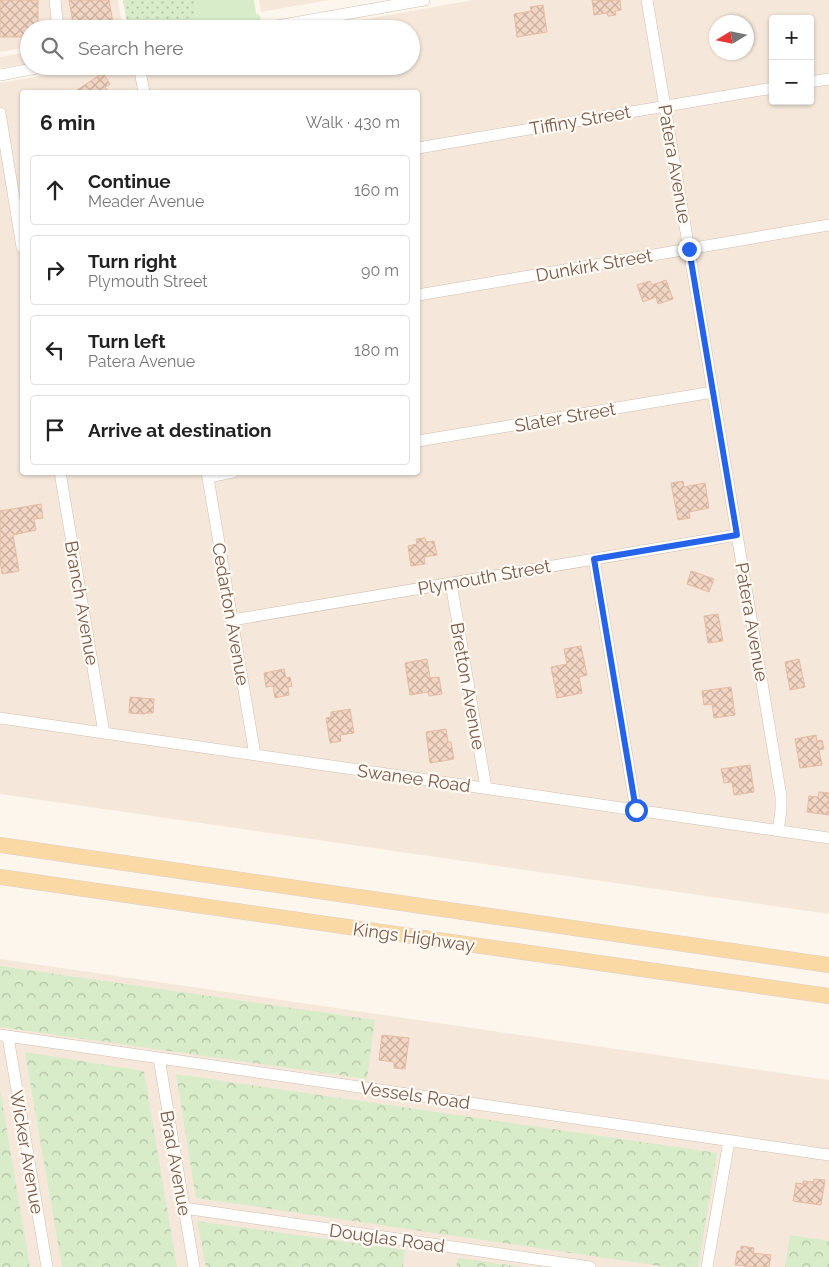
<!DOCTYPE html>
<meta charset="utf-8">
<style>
:root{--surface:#fff;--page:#f2f2f2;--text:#222;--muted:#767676;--line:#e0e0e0}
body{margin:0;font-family:Raleway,sans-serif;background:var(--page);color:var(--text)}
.controls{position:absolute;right:15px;top:15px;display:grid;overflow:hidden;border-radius:5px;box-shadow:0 1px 4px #0004}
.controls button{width:45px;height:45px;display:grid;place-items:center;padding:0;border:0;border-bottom:1px solid var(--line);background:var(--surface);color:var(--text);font:25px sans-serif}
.compass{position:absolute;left:709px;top:15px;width:45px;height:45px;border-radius:50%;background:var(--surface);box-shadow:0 1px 4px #0004;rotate:260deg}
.stop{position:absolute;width:15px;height:15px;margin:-11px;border:4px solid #2563eb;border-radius:50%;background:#fff}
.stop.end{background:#2563eb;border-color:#fff;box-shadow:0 1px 5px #0008}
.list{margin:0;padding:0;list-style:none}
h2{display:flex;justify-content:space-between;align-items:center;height:65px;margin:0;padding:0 20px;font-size:21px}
h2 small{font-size:16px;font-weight:400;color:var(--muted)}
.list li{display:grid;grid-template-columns:32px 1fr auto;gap:15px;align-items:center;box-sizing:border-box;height:70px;margin:0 10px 10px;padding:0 10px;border:1px solid var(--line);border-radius:5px}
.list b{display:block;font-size:19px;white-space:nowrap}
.list p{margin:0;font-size:16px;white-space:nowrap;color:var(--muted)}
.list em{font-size:16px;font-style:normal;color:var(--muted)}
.icon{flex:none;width:28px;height:28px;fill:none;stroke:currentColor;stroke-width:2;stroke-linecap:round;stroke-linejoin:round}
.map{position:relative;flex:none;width:829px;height:1267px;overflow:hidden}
.search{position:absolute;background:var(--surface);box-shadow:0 1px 4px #0004;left:20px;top:20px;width:400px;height:55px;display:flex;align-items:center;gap:12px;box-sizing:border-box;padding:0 18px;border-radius:28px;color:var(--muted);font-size:19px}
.panel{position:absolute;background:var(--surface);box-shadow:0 1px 4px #0004;left:20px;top:90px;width:400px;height:385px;border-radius:5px}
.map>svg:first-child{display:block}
.residential{fill:#f5e8da;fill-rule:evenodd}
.grass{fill:url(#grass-dots)}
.forest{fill:url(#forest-crowns)}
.green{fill:#d8ecc9}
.building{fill:url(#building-cross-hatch);stroke:#e6bba3}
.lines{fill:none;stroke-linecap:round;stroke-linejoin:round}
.minor-casing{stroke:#d1beb0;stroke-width:12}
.major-casing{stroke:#dad1cd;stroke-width:16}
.minor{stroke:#fff;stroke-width:11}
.major{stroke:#fbd9a5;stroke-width:15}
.route{stroke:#2563eb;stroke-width:6}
.labels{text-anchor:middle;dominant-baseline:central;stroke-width:4.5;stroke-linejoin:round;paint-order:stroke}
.street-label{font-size:18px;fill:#7a5c4d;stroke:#fffaf3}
</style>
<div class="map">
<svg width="829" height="1267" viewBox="0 0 829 1267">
<defs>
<pattern id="grass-dots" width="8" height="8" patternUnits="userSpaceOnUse" patternTransform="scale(1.25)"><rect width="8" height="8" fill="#d8ecc9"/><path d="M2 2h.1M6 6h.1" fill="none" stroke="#b4c2a5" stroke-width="1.8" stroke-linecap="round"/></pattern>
<pattern id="forest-crowns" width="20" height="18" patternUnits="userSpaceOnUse" patternTransform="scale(1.25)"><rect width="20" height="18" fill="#d8ecc9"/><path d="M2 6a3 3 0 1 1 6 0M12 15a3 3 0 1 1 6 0" fill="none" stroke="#b4c2a5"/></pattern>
<pattern id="building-cross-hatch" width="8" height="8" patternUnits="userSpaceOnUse" patternTransform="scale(1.25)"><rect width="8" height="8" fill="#f3d5c3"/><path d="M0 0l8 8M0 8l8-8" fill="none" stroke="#cab0a1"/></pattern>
</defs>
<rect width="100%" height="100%" fill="#fdf6ec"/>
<path class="residential" d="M0,0H118L123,29H29V47L0,52Z
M259,0H330L261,12Z
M473,0H829V914L0,794V83L96,66H411V29H309ZM773,19H810V101H773ZM716,22H746V52H716ZM22,92H418V472H22Z
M29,52V63L0,68V57Z
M0,959L829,1080V1267H0Z"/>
<path class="grass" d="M123,0H194L198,29H128Z"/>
<path class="forest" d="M0,966L375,1020L367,1079L0,1027Z
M25,1052L144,1071L177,1267H62Z
M176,1074L717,1153L698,1267H667L196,1198Z
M0,1089L30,1267H0Z
M197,1221L405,1250L403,1267H206Z
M790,1235L829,1241V1267H785Z
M458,1258L523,1267H456Z"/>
<path class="green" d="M194,0H254L256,13L260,16L261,23L229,29H198Z"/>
<path class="building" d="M0,0H38V29H29V37H0Z
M69,0H109L113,23L81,29H74Z
M592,0H620L621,10L615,11L616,15L608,16L607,13L594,15Z
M543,5L547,32L517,37L514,14L531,11L530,7Z
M103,73L110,84L105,87L109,92H74Z
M666,280L673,299L658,304L656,297L643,302L637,285L650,281L652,285Z
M683,481L684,487L705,483L709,508L689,512L690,518L678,520L671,483Z
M41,504L43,518L34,519L36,530L13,535L19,571L2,574L0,560V511Z
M425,538L426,542L434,541L437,555L424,557L425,564L411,566L408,546L417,544L416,539Z
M691,571L714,579L709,592L687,584Z
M718,614L723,641L708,643L704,616Z
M581,646L587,675L579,677L582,693L557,698L551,667L567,664L564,649Z
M427,659L430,678L439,677L442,694L429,696L428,692L410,695L405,663Z
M799,659L805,687L790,690L785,662Z
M284,669L286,678L290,677L292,686L288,687L289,695L275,698L273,686L266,687L264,673Z
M731,687L735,715L714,718L712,704L704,705L702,691Z
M130,697L154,699L153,713H145V714L129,713Z
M350,709L354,733L340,735L341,741L330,743L326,718L331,717V712Z
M446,729L448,742H451L454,759L430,763L426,732Z
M816,735L817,741L822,740L824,749L819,750L822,765L800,768L795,739Z
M750,765L754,792L734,795L732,782L724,783L721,769Z
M819,792L829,793V815L807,812L809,796L818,797Z
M382,1035L409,1038L405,1069L394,1068V1062L379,1060Z
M814,1179L825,1180L821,1205L793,1201L796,1183L803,1184V1181L813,1182Z
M741,1246L754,1248L753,1253L771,1255L769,1267H754L735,1265L737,1251H741Z"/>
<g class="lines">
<g class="minor-casing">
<path id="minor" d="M55,0L57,20L62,29
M647,0L781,796V810L778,831
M260,29L424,0
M139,66L144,92
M0,75L47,66
M810,82L829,79
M0,113L22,247
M418,148L773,88
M418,295L829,225
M418,441L713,392
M60,472L104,733
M207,472L255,755
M208,477L233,472
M594,559L636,810
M451,583L486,788
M232,620L737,535
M0,718L829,838
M0,1035L829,1155
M8,1037L47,1267
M159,1058L194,1267
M184,1208L590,1267
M707,1267L729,1141"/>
</g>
<g class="major-casing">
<path id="major" d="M0,845L829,965
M0,877L829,996"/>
</g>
<use href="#minor" class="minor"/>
<use href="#major" class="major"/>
</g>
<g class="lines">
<path class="route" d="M636,810L594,559L737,535L689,249"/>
</g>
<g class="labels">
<g class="street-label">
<text transform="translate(580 120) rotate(-10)">Tiffiny Street</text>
<text transform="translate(675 164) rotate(80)">Patera Avenue</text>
<text transform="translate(594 265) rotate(-10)">Dunkirk Street</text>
<text transform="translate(565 417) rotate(-10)">Slater Street</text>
<text transform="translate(484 577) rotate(-10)">Plymouth Street</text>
<text transform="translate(82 603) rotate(80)">Branch Avenue</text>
<text transform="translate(231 614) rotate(80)">Cedarton Avenue</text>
<text transform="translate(752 622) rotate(80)">Patera Avenue</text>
<text transform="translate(468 686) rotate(80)">Bretton Avenue</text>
<text transform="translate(414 778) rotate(8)">Swanee Road</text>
<text transform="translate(414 937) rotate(8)">Kings Highway</text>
<text transform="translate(415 1095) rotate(8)">Vessels Road</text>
<text transform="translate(27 1152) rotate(80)">Wicker Avenue</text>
<text transform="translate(176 1163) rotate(80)">Brad Avenue</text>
<text transform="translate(387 1238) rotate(8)">Douglas Road</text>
</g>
</g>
</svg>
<div class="controls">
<button>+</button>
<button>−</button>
</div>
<svg class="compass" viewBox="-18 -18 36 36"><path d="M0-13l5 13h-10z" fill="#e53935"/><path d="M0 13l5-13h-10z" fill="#767676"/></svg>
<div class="stop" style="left:636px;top:810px"></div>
<div class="stop end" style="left:689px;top:249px"></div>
<div class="search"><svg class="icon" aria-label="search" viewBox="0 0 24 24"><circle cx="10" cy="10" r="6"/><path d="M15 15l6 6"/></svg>Search here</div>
<section class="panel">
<h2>6 min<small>Walk · 430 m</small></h2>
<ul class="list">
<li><svg class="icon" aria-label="ahead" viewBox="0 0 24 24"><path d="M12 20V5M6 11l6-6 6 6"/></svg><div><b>Continue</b><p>Meader Avenue</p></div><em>160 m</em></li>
<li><svg class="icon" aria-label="right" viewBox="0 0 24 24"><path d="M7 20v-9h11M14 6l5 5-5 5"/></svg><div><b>Turn right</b><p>Plymouth Street</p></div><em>90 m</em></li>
<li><svg class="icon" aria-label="left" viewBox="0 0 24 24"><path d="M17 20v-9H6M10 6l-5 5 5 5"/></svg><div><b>Turn left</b><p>Patera Avenue</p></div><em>180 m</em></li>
<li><svg class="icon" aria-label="arrive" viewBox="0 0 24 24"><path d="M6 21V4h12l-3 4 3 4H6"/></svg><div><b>Arrive at destination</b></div></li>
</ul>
</section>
</div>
